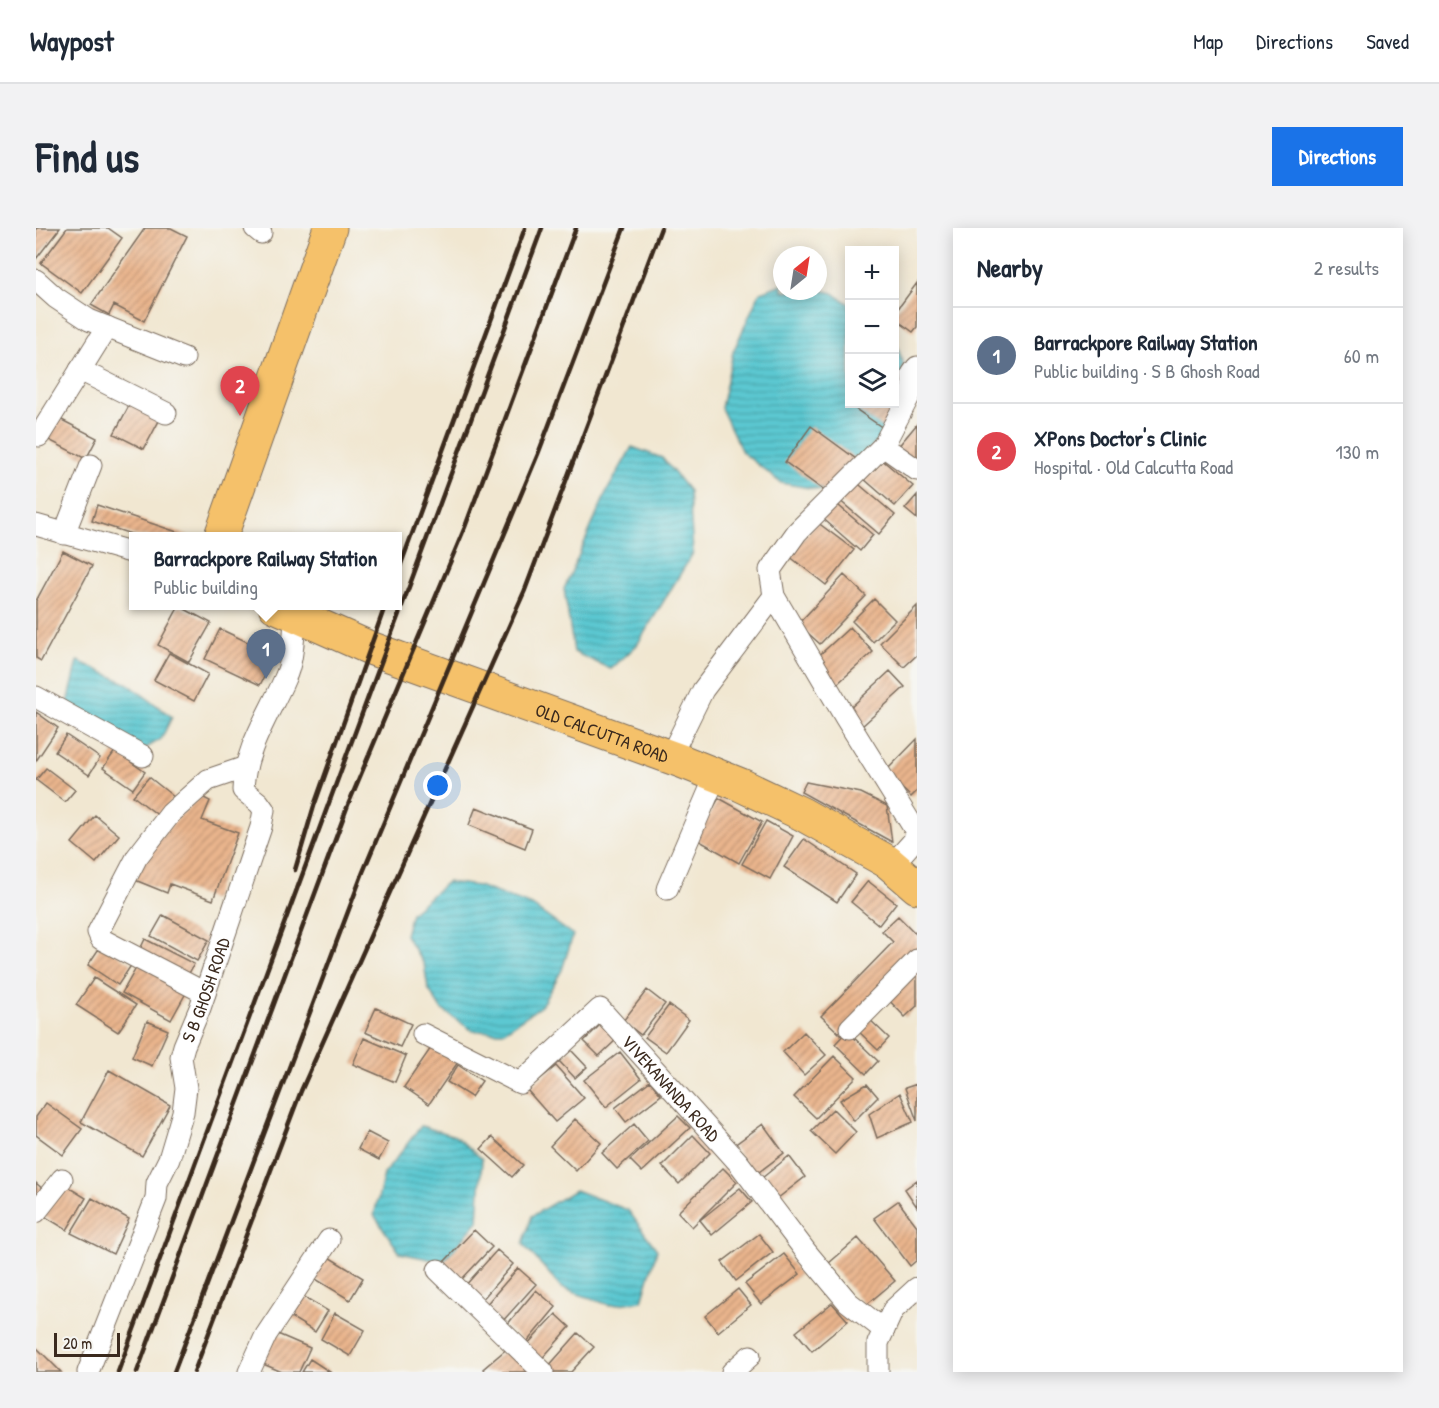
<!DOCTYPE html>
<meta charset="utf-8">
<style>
:root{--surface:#fff;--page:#f2f2f3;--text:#1f2937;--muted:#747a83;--line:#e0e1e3;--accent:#1a73e8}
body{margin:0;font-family:"Patrick Hand",sans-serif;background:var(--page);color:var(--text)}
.controls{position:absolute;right:18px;top:18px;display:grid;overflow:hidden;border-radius:0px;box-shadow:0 3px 15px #0003}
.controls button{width:54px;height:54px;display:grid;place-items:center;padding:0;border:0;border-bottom:2px solid var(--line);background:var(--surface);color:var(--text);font:30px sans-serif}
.compass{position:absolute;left:737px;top:18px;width:54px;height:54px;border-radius:50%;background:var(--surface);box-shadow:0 3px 15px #0003;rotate:30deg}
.scale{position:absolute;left:18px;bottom:15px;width:66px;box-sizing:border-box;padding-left:6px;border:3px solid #3b2a1e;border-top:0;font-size:16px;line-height:21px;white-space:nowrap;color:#3b2a1e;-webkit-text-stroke:4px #f6f6f2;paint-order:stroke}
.you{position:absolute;left:402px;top:558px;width:21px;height:21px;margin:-15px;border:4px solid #fff;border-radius:50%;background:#1a73e8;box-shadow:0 0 0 9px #1a73e833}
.badge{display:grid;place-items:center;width:39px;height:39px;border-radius:50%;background:var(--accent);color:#fff;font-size:20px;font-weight:700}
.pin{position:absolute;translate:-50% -50px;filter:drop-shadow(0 2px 3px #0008)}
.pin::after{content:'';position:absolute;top:32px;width:21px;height:18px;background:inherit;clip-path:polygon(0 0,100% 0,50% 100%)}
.popup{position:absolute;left:93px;top:304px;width:273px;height:78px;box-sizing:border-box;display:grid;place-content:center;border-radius:0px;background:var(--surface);filter:drop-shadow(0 2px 4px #0005);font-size:20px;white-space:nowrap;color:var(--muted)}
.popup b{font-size:22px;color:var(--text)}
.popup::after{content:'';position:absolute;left:50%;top:100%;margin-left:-12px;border:12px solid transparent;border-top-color:var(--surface)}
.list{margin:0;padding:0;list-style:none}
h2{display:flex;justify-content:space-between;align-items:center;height:78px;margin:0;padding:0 24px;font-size:26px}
h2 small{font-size:20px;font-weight:400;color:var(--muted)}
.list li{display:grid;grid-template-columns:39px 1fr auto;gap:18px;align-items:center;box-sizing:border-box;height:96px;padding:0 24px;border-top:2px solid var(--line)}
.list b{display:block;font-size:22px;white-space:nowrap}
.list p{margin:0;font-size:20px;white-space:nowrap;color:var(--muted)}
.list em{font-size:20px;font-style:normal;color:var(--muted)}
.icon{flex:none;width:33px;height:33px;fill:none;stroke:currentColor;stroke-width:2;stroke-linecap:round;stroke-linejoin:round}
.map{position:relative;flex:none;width:881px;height:1144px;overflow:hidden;border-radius:0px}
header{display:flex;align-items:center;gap:36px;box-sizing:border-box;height:84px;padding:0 30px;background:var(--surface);border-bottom:2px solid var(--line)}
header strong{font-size:28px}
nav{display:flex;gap:33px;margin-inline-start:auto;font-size:21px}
.intro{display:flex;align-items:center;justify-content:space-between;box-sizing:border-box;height:144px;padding:0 36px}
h1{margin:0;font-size:42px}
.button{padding:15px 27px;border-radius:0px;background:var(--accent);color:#fff;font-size:21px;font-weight:700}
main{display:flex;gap:36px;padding:0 36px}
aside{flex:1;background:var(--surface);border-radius:0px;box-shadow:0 3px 15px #0003}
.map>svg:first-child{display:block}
.water{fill:url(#water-rules);stroke:#4b7978;stroke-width:1.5}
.building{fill:url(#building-hatch)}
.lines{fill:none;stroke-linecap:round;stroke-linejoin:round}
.minor-casing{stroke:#7b6c5d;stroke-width:23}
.primary-casing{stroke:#7b6c5d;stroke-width:35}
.minor{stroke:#fff;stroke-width:21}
.primary{stroke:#f5c16b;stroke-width:33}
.rail{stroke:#3b2a1e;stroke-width:4.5}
.labels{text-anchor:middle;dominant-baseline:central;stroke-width:6;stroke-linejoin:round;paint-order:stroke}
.street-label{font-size:18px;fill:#3b2a1e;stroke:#f6f6f2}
</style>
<header>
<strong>Waypost</strong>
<nav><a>Map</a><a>Directions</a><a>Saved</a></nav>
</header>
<div class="intro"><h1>Find us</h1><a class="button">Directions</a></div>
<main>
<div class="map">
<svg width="881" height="1144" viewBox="0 0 881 1144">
<defs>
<pattern id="water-rules" width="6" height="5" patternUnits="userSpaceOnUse" patternTransform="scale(1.5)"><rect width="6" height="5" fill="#5bc8d1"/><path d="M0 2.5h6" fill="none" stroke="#4ca3a9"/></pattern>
<pattern id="building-hatch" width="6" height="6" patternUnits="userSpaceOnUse" patternTransform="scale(1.5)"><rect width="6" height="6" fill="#eab58d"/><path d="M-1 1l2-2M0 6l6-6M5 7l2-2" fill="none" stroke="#bf9373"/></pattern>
</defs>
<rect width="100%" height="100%" fill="#f6f6f2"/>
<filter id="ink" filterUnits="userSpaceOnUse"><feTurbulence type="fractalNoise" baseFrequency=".0167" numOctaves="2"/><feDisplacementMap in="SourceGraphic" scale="12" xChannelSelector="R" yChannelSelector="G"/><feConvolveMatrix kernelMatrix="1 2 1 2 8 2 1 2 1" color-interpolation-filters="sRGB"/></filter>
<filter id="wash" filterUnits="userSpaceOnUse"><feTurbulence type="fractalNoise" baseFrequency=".008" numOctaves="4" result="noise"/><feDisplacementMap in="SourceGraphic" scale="24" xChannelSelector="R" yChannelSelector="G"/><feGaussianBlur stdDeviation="1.35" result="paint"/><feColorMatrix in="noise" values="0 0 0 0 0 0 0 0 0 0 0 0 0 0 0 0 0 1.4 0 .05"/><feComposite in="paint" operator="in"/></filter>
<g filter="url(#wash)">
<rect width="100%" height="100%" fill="#f1e7d1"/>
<path class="water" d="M746,56V63H782V61L797,65L813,76L814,176H858L859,112L867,135L868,181L797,264L745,255L706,224L685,180L697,124L724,64Z
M596,219L626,230L653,263L657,325L601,417L575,441L538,424L528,361L571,263Z
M42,433L92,456L136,489L125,511L100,526L32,475Z
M411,654L442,658L496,678L537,707L526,742L505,778L467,804L437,803L405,781L392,760L388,736L369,707L375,685Z
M385,898L419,908L446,931L442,993L407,1034L364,1025L338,987L348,946Z
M539,962L592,982L621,1022L606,1073L573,1077L526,1060L487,1016L496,988Z"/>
<g id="blocks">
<path class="building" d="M0,0H24L0,31Z
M31,0H72L86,10L46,65L5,35Z
M109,0H135L151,8L108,93L78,77L73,87L55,77Z
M881,55V99L877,104L858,90V86Z
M814,171V176H858V173L864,177L847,200L811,175Z
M95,174L125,189L108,221L78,206Z
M18,188L61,210L50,231L7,209Z
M881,196V236L861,220Z
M775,198L820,231L794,267L749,234Z
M845,231L877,258L859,278L828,251Z
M818,252L859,287L843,306L802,271Z
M881,267V291L869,281Z
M796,272L837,307L824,323L783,287Z
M61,277L153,308H101L56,293Z
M781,294L818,322L790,357L753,328Z
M27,323L56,338L5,433L0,430V373Z
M808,347L830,368L784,416L762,396Z
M838,371L859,392L837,414L816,393Z
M143,378L175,395L153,434L122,417Z
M881,378V427L868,439L844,415Z
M814,399L837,424L801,456L778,432Z
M184,401L239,427L224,457L169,431Z
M133,425L172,446L158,473L118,452Z
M854,443L869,459L825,499L811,483Z
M0,484L22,500L0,533Z
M30,507L64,530L53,547L19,524Z
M881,511V563L875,569L849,544Z
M79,523L109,544L97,561L67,540Z
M10,540L39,562L29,574L0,552Z
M113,549L138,569L123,588L97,568Z
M770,554L825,565L851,578L856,614L765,564Z
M164,568L174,573L166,592L202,605L177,672L134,656L131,665L99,652L112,620Z
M683,570L726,594L703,635L660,611Z
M440,579L496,601L489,620L433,597Z
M59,587L83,607L60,635L36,615Z
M730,593L757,608L734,651L706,636Z
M768,611L820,646L801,674L748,639Z
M832,653L860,675L843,697L815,674Z
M127,687L173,712L161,733L115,708Z
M862,688L881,707V728L805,807L785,788L857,714L846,703Z
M109,711L158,736L150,751L102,726Z
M66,716L96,736L82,757L52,737Z
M103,735L151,763L135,792L86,765Z
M881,742V778L869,789L849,768Z
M58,750L100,777L82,804L40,777Z
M611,762L629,776L605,807L587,793Z
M633,777L653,792L630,824L609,809Z
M340,780L375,796L364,819L329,804Z
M830,788L853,810L842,822L819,800Z
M111,793L132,802L116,838L96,829Z
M567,794L582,810L563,828L548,813Z
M811,803L842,833L830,846L799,816Z
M768,804L790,827L768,847L747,824Z
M328,810L370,828L359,854L317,836Z
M397,817L422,834L393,876L368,859Z
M535,822L551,839L539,850L523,833Z
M584,824L605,851L570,879L548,852Z
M798,828L820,849L780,890L758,869Z
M422,837L446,853L435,869L411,854Z
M520,838L548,870L519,894L491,862Z
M73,842L134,877L106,928L45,894Z
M614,853L625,867L590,894L579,880Z
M831,856L842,869L818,893L804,872Z
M881,856V893L869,860Z
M864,865L877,894L841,910L833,886Z
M10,875L46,901L27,927L0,907V889Z
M797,881L820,904L799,926L775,903Z
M642,888L654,900L606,944L594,932Z
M539,891L565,915L540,943L514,918Z
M598,896L612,913L581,941L566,925Z
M727,896L748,925L719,947L697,918Z
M331,904L352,915L343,932L322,921Z
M657,907L674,925L643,956L626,938Z
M456,909L487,937L476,949L445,921Z
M753,928L769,949L742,970L726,950Z
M687,940L701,954L656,999L642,984Z
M881,952V979L869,961Z
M0,955L9,963L0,973Z
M27,956L50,970L31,1002L8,988Z
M704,960L716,974L676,1007L664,992Z
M56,970L93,991L77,1026L35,1005Z
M862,973L881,998V1032L874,1038L838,990Z
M438,1002L456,1019L426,1051L408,1034Z
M723,1006L737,1024L700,1053L686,1034Z
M822,1010L859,1053L829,1078L793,1035Z
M461,1022L477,1036L444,1074L428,1059Z
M286,1025L327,1050L314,1072L273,1047Z
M748,1026L764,1046L725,1076L709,1056Z
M482,1040L500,1056L465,1095L448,1079Z
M702,1061L715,1077L682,1104L669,1088Z
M500,1062L520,1079L490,1115L470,1098Z
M260,1064L292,1083L279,1104L248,1085Z
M796,1075L812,1093L776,1123L760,1104Z
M299,1085L329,1102L314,1128L285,1111Z
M520,1086L534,1099L502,1135L487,1121Z
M237,1104L274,1120L263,1144H246L225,1135Z
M542,1105L558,1119L535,1144H515L511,1140Z
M474,1118L493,1141L490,1144H449L447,1141Z
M0,1119L25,1144H0Z
M274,1131L294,1144H266Z"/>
</g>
</g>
<g filter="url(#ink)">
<use href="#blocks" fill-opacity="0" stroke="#7b6c5d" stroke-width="1.5"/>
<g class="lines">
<g class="minor-casing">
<g id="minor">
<path d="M219,0L225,5"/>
<path d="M0,52L20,70L53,92L148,130"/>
<path d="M881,139L876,146L877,161L847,218L761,304L734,342L738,368L809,489L881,605"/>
<path d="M44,142L130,185"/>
<path d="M3,208L71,99"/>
<path d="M847,218L881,242"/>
<path d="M0,297L98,325"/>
<path d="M28,306L55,237"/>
<path d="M0,469L107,528"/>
<path d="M634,529L667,462L738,368"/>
<path d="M856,637L881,609"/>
<path d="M631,661L680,547"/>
<path d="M169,765L65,711L62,704L101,629L135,585L172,552L210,539"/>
<path d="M814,800L881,732"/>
<path id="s1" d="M387,806L484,855L564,781L702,934L771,1025L812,1074L848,1102"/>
<path d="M0,984L26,951"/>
<path d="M402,1042L507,1144"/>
<path id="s2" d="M52,1144L120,971L121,955L133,931L147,884L150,860L145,829L148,818L164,780L225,599L228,582L223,575L207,562C208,522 234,485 249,450C258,431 257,407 260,386"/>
<path d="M213,1144L230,1107L293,1012"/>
<path d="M696,1144L714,1128"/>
<path d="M842,1144V1115L857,1082L881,1060"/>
</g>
</g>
<g class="primary-casing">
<g id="primary">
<path d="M185,308L294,0"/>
<path id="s3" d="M239,378L334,420L645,533L705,557L766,586L852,634L881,659"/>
</g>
</g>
<use href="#minor" class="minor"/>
<use href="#primary" class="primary"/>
<path class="rail" d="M362,344L489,0
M259,642L278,578L349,378
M82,1144L506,0
M101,1144L312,577L429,299L540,0
M138,1144L327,644L502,226L588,0
M158,1144L265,863L489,362L625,0"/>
</g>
</g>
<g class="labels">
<g class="street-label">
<text stroke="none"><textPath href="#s3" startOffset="351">OLD CALCUTTA ROAD</textPath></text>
<text stroke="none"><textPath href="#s2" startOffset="405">S B GHOSH ROAD</textPath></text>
<text stroke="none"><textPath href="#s1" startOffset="324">VIVEKANANDA ROAD</textPath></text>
</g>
</g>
</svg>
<div class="controls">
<button>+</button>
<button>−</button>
<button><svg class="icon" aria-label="layers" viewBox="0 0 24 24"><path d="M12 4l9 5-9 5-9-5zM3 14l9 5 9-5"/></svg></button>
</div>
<svg class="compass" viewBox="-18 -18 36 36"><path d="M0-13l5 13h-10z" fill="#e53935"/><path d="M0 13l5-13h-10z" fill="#747a83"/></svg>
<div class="scale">20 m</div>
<div class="you"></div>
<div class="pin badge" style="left:230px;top:451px;background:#5c6f8a">1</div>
<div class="popup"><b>Barrackpore Railway Station</b>Public building</div>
<div class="pin badge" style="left:204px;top:188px;background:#e0444e">2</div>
</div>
<aside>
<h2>Nearby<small>2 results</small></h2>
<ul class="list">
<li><span class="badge" style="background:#5c6f8a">1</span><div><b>Barrackpore Railway Station</b><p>Public building · S B Ghosh Road</p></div><em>60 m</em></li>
<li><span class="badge" style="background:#e0444e">2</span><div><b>XPons Doctor's Clinic</b><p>Hospital · Old Calcutta Road</p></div><em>130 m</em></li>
</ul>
</aside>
</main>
